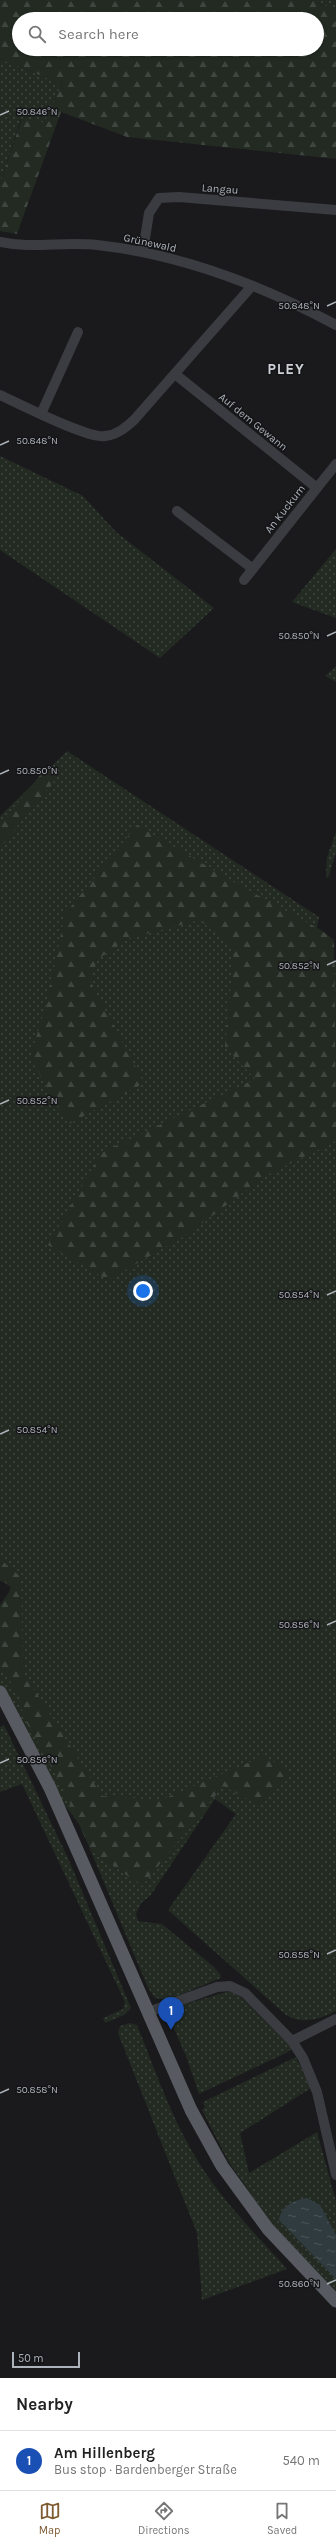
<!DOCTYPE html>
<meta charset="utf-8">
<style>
:root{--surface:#fff;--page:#f6f6f6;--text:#222;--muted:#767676;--line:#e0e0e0;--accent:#7d5a30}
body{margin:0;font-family:Karla,sans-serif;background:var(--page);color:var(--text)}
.scale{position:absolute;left:12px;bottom:10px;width:68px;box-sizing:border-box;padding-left:4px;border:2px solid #adb3bb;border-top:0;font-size:11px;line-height:14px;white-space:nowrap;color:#adb3bb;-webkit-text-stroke:3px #151517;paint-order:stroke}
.you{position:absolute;left:143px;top:1291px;width:14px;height:14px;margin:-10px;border:3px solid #fff;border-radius:50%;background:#1a73e8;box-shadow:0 0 0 6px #1a73e833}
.badge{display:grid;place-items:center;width:26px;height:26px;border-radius:50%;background:var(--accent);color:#fff;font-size:13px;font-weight:700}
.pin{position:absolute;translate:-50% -33px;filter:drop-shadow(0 1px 2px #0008)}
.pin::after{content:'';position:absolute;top:21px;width:14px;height:12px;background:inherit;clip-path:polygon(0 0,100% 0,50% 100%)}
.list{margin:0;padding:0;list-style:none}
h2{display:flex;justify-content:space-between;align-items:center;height:52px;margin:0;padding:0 16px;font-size:17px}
h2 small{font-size:13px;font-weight:400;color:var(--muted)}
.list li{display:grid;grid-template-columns:26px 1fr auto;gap:12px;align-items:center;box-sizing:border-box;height:60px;padding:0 16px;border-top:1px solid var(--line)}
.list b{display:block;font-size:15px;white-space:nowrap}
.list p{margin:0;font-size:13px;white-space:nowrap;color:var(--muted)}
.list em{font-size:13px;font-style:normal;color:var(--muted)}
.icon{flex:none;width:22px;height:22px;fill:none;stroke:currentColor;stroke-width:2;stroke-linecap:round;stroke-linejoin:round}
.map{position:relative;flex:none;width:336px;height:2378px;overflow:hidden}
.search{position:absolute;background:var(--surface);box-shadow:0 1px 3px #0004;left:12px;right:12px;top:12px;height:44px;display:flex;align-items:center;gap:10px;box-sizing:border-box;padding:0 14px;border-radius:22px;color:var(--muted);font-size:15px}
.sheet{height:112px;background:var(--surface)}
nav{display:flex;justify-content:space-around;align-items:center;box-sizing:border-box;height:56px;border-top:1px solid var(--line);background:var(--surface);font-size:11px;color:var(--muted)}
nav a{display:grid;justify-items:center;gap:2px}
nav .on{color:var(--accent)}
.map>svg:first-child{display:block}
.green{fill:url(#green-dots)}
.forest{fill:url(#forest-firs);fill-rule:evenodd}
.water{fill:url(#water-ripples)}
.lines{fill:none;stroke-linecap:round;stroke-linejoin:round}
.minor{stroke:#3b3c41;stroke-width:10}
.major{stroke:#575a60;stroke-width:13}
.ticks{fill:none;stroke:#adb3bb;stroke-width:1.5}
.labels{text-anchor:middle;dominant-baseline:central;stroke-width:3;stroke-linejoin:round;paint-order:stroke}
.street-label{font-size:11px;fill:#adb3bb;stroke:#151517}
.district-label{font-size:15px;font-weight:bold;letter-spacing:1px;fill:#ced1d7;stroke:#151517}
.ticks-label{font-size:10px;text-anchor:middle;fill:#adb3bb;stroke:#151517;stroke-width:3;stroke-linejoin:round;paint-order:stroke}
</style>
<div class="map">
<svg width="336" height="2378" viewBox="0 0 336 2378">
<defs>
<pattern id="green-dots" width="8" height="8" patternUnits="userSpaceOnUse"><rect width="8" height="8" fill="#222a22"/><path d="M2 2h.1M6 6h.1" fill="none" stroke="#3f4640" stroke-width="1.8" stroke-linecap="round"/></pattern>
<pattern id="forest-firs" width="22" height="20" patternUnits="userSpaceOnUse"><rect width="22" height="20" fill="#222a22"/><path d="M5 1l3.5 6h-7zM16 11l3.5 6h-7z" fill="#3f4640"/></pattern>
<pattern id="water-ripples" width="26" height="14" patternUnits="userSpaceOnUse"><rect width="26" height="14" fill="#303b40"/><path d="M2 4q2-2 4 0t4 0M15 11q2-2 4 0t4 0" fill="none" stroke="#4b555a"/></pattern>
</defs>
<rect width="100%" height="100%" fill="#1a1a1c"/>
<path class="green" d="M310,0H336V10Z
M0,59L62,84L44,123L21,119L0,184Z
M0,456L83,496L116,532L214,608L160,658L0,550Z
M336,549V618L292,602Z
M336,666V682L325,676Z
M67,751L319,917L311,955L336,961V2011C320,2019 303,2025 286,2015L168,1910L236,1814L215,1799L150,1896L141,1903L136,1914L138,1921L162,1924L214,1967L220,1974L221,1978L167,2000L155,1998L148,1988L90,1849L131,1878L84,1830L56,1794L0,1691V1614L6,1606L11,1584L0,1581V816Z
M336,832V853L328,878L326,877L327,857Z
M4,1725L68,1858L131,2008L124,2015L105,2023L103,2018L123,2009L125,2002L22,1784L0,1792V1727Z
M230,1991L242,1998L292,2048L288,2052L199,2094L186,2056L168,2015L175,2007Z
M130,2023L137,2025C156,2072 173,2123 201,2166C223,2201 259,2238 287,2269L202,2300L197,2233L118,2033L120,2026Z
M296,2057L311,2088L240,2133L249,2173L317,2132L336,2201V2291L272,2224L228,2161L202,2110L205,2107L203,2102Z"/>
<path class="forest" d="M0,0H310L336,10V159L127,137L61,112L17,234L0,231V184L22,118L44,123L62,84L0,59ZM19,19H317V49H19Z
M45,769L57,777L0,848V825Z
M137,825L239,885L321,930L334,940L336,1141L267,1175L186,1235L108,1280L48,1245L101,1153L255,1079L225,1047L234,949L200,920L130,938L98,959L90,981L144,1083L69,1124L30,1058L48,998L65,914Z
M0,1559L21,1577L23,1672L102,1796L161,1800L264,1756L292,1772L260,1806L223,1786L142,1886L90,1849L60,1782L24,1718L18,1693L0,1667V1605L12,1588L0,1579Z"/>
<path class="water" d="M307,2198L320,2205L336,2235V2279L279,2220C281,2206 294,2200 307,2198Z"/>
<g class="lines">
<path class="minor" d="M0,242C32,249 65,241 97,245C179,254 263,286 336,325
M143,251L149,213L159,198L179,197L336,210
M175,374L317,488
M0,395C20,404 88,439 105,436C117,435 125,428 134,420L251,287
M41,414L78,332
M177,511L253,569
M244,580L336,464
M148,2012L217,1987L230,1986L245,1993L292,2041L303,2058L317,2092L336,2175
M292,2041L336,2019"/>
<path class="major" d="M0,1692L50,1788L191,2110L222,2166L268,2229L336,2301"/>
</g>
<path class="ticks" d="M0,115L9,111M327,306L336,302M0,445L9,441M327,636L336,632M0,774L9,770M327,965L336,961M0,1104L9,1100M327,1295L336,1291M0,1434L9,1430M327,1625L336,1621M0,1763L9,1759M327,1954L336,1950M0,2093L9,2089M327,2284L336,2280"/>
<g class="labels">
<g class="street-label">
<text transform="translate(220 189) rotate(4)">Langau</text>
<text transform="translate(150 243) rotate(12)">Grünewald</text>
<text transform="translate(253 422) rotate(39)">Auf dem Gewann</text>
<text transform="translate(285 509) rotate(-52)">An Kuckum</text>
</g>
<g class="district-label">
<text x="286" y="369">PLEY</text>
</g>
</g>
<g class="ticks-label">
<text x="37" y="115">50.846°N</text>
<text x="299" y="309">50.848°N</text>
<text x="37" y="444">50.848°N</text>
<text x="299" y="639">50.850°N</text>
<text x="37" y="774">50.850°N</text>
<text x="299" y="969">50.852°N</text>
<text x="37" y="1104">50.852°N</text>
<text x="299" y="1298">50.854°N</text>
<text x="37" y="1433">50.854°N</text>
<text x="299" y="1628">50.856°N</text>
<text x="37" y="1763">50.856°N</text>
<text x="299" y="1958">50.858°N</text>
<text x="37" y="2093">50.858°N</text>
<text x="299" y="2287">50.860°N</text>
</g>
</svg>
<div class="scale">50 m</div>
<div class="you"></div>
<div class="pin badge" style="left:171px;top:2030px;background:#1a4fb4">1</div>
<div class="search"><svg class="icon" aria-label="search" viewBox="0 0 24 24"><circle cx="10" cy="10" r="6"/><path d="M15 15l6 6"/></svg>Search here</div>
</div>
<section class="sheet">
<h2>Nearby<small></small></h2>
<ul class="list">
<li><span class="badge" style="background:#1a4fb4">1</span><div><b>Am Hillenberg</b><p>Bus stop · Bardenberger Straße</p></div><em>540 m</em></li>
</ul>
</section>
<nav>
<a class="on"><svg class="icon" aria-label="map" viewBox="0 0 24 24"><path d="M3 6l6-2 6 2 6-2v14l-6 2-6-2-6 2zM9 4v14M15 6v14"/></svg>Map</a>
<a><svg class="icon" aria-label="directions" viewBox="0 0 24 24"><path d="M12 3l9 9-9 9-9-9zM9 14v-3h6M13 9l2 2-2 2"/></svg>Directions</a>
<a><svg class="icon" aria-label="saved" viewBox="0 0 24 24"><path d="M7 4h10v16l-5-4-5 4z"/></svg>Saved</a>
</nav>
